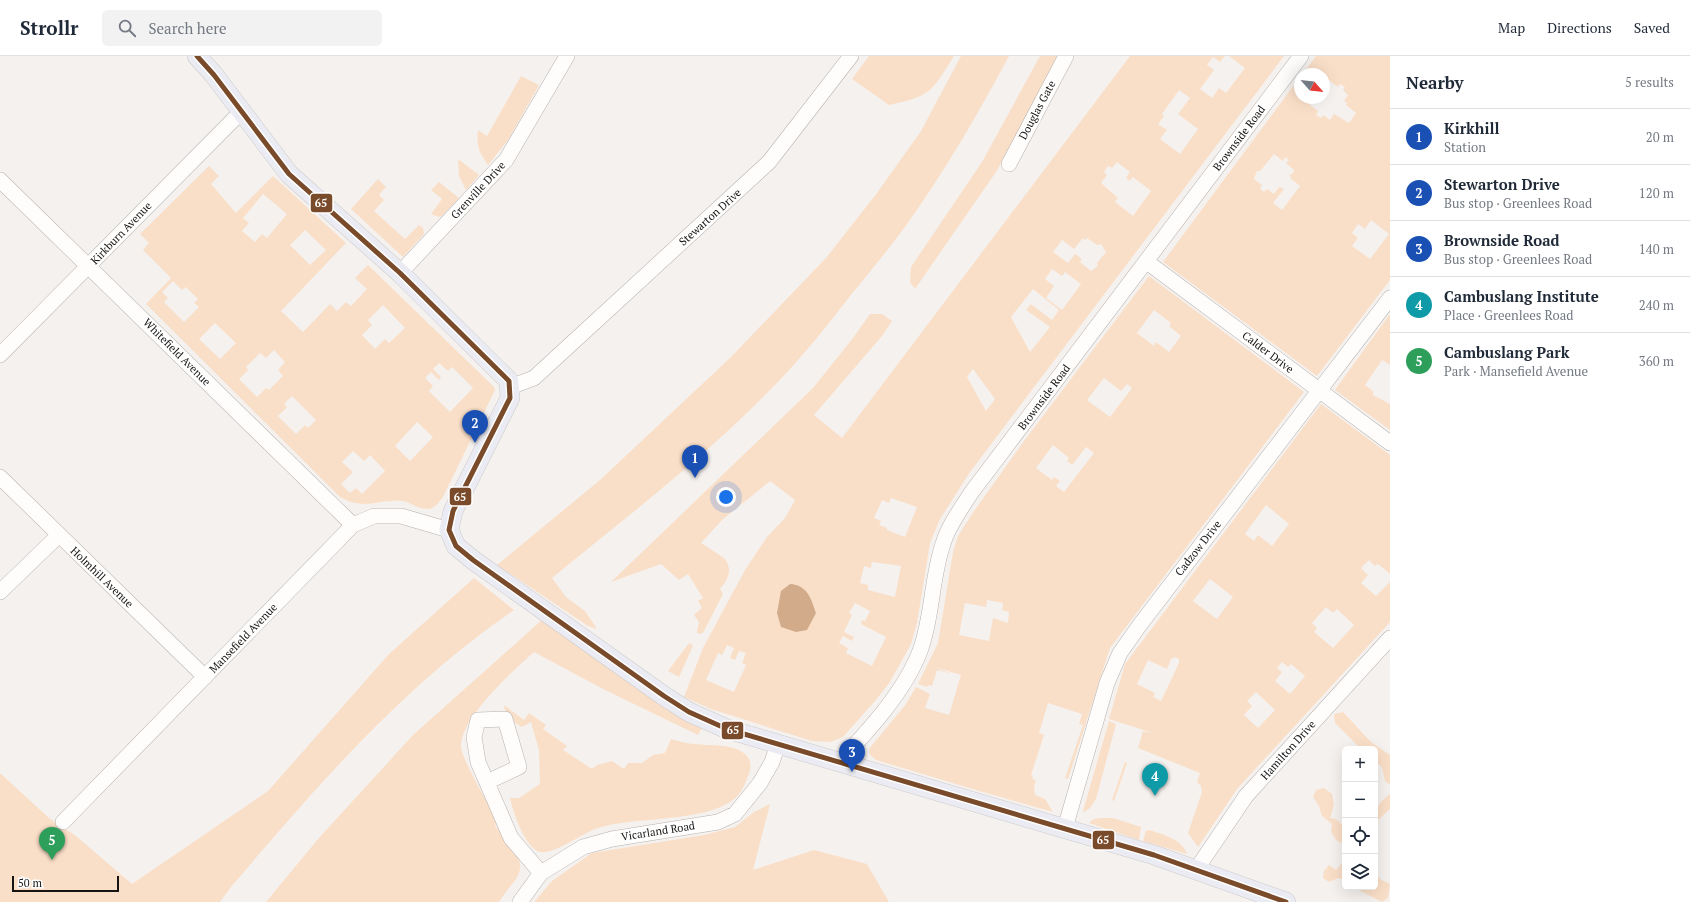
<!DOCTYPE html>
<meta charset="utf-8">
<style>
:root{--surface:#fff;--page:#f2f2f3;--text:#1f2937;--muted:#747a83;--line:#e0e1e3;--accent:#d93025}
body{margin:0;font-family:"PT Serif",serif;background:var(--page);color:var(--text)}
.controls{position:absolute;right:12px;bottom:12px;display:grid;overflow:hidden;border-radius:6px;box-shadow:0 4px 16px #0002}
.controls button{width:36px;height:36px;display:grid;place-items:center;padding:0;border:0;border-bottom:1px solid var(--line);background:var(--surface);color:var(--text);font:20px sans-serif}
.compass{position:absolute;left:1294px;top:12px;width:36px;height:36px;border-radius:50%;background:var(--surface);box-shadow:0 4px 16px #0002;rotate:117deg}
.scale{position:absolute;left:12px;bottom:10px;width:107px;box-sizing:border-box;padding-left:4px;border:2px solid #171513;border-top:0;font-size:11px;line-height:14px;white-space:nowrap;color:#171513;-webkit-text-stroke:3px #fff;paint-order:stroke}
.you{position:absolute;left:726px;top:441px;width:14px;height:14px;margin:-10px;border:3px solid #fff;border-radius:50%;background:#1a73e8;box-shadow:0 0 0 6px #1a73e833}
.badge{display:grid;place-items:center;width:26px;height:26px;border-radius:50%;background:var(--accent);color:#fff;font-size:13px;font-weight:700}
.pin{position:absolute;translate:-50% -33px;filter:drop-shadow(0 1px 2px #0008)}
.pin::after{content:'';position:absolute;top:21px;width:14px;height:12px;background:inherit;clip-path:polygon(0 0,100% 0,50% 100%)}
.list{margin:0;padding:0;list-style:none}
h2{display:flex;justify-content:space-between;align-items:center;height:52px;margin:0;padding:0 16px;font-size:17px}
h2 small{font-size:13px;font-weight:400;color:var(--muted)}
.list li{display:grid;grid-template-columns:26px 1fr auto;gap:12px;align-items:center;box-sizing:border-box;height:56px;padding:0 16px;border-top:1px solid var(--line)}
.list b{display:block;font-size:15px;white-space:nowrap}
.list p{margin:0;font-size:13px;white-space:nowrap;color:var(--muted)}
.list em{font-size:13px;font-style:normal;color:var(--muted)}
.icon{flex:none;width:22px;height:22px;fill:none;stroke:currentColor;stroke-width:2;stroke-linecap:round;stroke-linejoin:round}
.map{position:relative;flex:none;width:1390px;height:846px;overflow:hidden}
header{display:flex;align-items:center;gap:24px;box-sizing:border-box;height:56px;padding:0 20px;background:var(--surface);border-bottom:1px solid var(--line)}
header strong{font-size:19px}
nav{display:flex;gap:22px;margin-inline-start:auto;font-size:14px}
.search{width:280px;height:36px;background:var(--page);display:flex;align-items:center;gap:10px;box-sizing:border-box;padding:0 14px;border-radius:6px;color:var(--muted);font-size:15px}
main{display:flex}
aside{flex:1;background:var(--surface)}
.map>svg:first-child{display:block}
.green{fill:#fadfc8;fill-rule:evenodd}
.water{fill:#d1ab8a}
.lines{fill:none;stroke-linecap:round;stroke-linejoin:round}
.minor-casing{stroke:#b5b2b0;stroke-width:16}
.major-casing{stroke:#cdcbc9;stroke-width:20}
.minor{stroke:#fefdfc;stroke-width:15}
.major{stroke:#ebebf3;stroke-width:19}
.bus-1-casing{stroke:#fff;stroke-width:8}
.bus-1{stroke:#7a4b2a;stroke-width:5}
.labels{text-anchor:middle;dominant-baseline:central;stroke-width:4;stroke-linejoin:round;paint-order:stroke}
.street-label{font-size:11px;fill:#171513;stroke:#fff}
.line-badge{stroke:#fff;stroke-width:1.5}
.badge-label{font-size:11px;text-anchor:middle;font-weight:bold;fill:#fff}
</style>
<header>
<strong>Strollr</strong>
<div class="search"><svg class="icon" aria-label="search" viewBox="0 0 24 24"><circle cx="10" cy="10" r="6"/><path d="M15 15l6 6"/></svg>Search here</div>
<nav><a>Map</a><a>Directions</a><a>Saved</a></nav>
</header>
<main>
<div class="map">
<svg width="1390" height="846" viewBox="0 0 1390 846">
<rect width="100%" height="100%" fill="#f5f1ee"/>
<path class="green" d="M869,0H954C932,35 932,40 889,49L852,23Z
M961,0H1009C978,58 945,115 907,168C889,193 869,217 850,240C824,274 798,306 768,336C702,404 625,462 552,522L566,541L585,555L597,573L588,570L497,509L600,424L731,301L826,202L877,137L921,75Z
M1040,0H1060L996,116L915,233L910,226L911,211L982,106Z
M1130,0H1225L1220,6L1213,1L1207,9L1214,14L1200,33L1212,42L1219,32L1226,37L1245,12L1229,0H1284L970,416L940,463L930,487L917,567L911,588L890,626L875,645L843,681L830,686L812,685L711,653L684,641L703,592L745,514L767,481L785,462L795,444L770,425L722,464L701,487L724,502C734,513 727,525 720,533L723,538L703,577L698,578L697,575L699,566L694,559L702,552L698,545L703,542L688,518L679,524L661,508L611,526L813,332L853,282L870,258H882L892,265L882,280L814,359L842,382ZM1179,34L1190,42L1178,58L1198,73L1180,98L1160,83L1167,74L1158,68L1164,60L1162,58ZM1117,106L1130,116L1126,122L1130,125L1133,121L1151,135L1133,160L1115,146L1118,142L1101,127L1107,119L1104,116L1108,110L1112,112ZM1083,182L1085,184L1087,182L1097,189L1101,188L1106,196L1097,207L1098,210L1091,215L1080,206L1082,203L1075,198L1068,207L1053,196L1062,184L1074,193ZM1052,213L1062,220L1065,216L1081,228L1062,254L1046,242L1054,230L1045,223ZM1033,233L1059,254L1052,264L1031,248L1026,254L1050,271L1030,296L1011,261ZM973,313L995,343L986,355L967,321ZM891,442L917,451L905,481L887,474V472L879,469L881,465L874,462L882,444L889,447ZM872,506L901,510L895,541L868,534V529L860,527L864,510L871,512ZM855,547L870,555L865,565L862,564L861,568L886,581L872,610L846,597L848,592L839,587L843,580L852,585L854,581L844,576L852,559L849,557ZM727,589L734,592L730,602L735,604L739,595L746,597L742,607L746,609L734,636L706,624L718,597L722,599Z
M1316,0H1390V224L1317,320L1163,206L1300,21V42H1315L1310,49L1318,55L1316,59L1321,62L1323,59L1330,64L1334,58L1349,67L1356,57L1346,49L1347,47L1344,45L1348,39L1343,34L1345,31L1340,28L1338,31L1329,24L1324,30V18H1303ZM1274,98L1283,105L1285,101L1289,104L1286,107L1294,114L1293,117L1289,119L1291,120L1290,122L1300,130L1282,154L1273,147L1284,133L1279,131L1274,138L1267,133L1264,136L1260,133L1262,129L1254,123L1257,115H1260ZM1371,164L1389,178L1370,203L1352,190L1358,182L1352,177L1358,168L1365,173Z
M521,20L539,29L508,84L488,109C479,97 476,89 478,74L487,80Z
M458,103L479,119L466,134L459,120Z
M209,110L219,120L211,128L236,157L273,120L346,187L281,255L303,276L330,248L337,255L346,246L351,250L367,233L355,222L368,209L494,331L495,334L443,441C439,446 435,452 429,453C419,454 411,446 402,445C377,443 364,455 340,441L146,248L171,222L143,194L149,187L140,178ZM263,138L287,158L267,182L262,178L255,186L242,175L249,167L243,162ZM305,174L326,194L310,209L290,189ZM173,225L182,234L186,231L198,243L194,247L199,251L184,266L164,246L168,242L162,236ZM383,249L405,272L389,287L385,283L375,293L362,279L372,269L368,264ZM215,267L236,287L220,303L199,283ZM274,294L285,306L278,314L283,320L269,334L266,332L257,341L239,323L248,314L246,311L260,297L266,302ZM439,307L448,315L452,311L473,332L450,356L429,335L433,330L425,322L431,316L439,324L441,321L433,313ZM292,340L316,364L308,372L305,369L296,378L278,360L287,351L284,348ZM417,366L433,381L410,405L395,390ZM353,395L364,405L370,399L385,415L362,438L356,432L350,437L341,428L353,416L342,406Z
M378,123L386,131L379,139L384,144L374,155L405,183L419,169L423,172L424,178L403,201L351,153Z
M439,126L459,142L442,160L439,161L431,158L442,143L431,134Z
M1149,220L1304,336L1110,592L1068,723L1065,722L1083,669L1079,668L1082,658L1048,647L1039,677L1044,679L1031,719L1033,720L1032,723L1036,724L1034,731L1035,739L1045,743L1053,756L976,734L876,704L870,699L869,693L906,648L916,631L930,638L925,652L949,659L961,619L934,611L952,618L937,614L932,630L928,629L927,631L918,628L938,587L953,496L958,480L974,455L1024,385ZM1154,254L1171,267L1169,270L1181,280L1169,296L1156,286L1154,290L1137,277ZM1104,322L1121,335L1127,328L1132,332L1110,361L1087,344ZM1053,389L1069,402L1067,405L1072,409L1086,391L1094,397L1064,436L1056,430L1060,425L1054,421L1052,424L1036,412ZM987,544L1003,547L1002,554L1009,556L1008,567L993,562L989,585L959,579L965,547L986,551Z
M1390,258V309L1382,304L1365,329L1373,335V339L1390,348V374L1335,334Z
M1321,348L1390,399V518L1378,508L1375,510L1369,504L1361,512L1368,519L1361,527L1376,540L1390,526V566L1237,733L1198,791L1188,777L1202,736L1201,730L1197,726L1200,717L1138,692L1143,675L1153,677L1109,663L1125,608ZM1266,449L1289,468L1272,490L1258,479L1254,485L1245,478ZM1210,523L1233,541L1217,563L1193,545ZM1326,551L1333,557L1337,553L1354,569L1333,592L1314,576L1317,572L1312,567ZM1175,601L1179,603V607L1161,645L1153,641L1155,637L1137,628L1148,604L1167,613L1171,603ZM1282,606L1288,611L1291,608L1305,620L1290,638L1275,625L1282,616L1277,612ZM1256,636L1275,654L1258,672L1244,659L1252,650L1247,645Z
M474,522L514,554C404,629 317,730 231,831L220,846H0V717L49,762L76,780L132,828L268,735L389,598Z
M543,563L702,672L698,679L605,634L534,596C513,615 460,662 461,691C461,701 491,753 497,765L495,770C508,786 529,803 516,823C510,831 504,838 499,846H266L318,783L413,679Z
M689,587L693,589L692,592L679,621L668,615Z
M504,649L524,664L529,657L546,669L543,673L567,690L563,694L592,713L597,709L612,705L624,713L628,707H642L653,699L665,697L671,683C679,685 687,688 695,688C711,690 735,687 747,700C752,706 751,714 748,720C745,728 741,738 734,743C705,767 635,760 598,772C584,776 554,799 540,796C525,792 513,756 510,742H519L540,728L539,694L531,666L522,671L506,661Z
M1343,656L1371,686L1390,699V729L1385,725L1382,711L1375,706V693H1358L1357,689L1335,667L1334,658Z
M1109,665L1116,668L1096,743L1090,752L1084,756L1083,755Z
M1125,706L1127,707L1114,745L1112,744Z
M1324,732L1332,738L1334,749L1330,762L1336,763L1345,772V789L1336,784L1331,776L1332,768L1322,760L1319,750L1313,741L1316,734Z
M1390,738V753L1379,763L1375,771C1375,753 1376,749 1390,738Z
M770,748L753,814L814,794L867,808L889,846H534L552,825L592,797L704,779L735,771L754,756Z
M1099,762H1113L1141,771L1139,784L1089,767L1092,764Z
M1149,774C1162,778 1182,783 1187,798L1143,785L1146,775Z
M1343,806H1345V824L1338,822L1329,826L1323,822L1324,815L1329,809L1336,814Z
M1375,814L1380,823L1390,828L1388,842L1382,846L1353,831H1375Z"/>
<path class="water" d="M790,528C807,529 811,542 816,557L807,574L796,576L781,571L777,557L781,535Z"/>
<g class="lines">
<g class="minor-casing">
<path id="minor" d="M1009,108L1066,0
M0,124L353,469
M1147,206L1390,387
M400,217L506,104L567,0
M0,299L242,55
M510,331L534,322L769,106L851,0
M0,421L205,621
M0,536L59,479
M840,705C869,674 905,635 920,595C933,560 931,523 943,488C948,470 961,453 971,437L1301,0
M487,726L519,711L505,663L478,664L474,681L478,706L511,782L541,817
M63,766L353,469L374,460H401L449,474
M1065,772L1107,627L1120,597L1139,570L1390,242
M1196,814L1246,740L1390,582
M520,846L541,817L583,791L612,783L718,766L735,758L760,727L772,706L778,688"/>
</g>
<g class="major-casing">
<path id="major" d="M197,0L214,19L289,118L400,217L509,325L510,342L453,455L449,474L456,490L473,504L664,640L689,656L727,673L1154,799L1286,846"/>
</g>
<use href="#minor" class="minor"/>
<use href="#major" class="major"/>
<g class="bus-1-casing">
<path id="bus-1" d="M197,0L214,19L289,118L400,217L509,325L510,342L453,455L449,474L456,490L473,504L664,640L689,656L727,673L1154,799L1286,846"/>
</g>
<use href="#bus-1" class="bus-1"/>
</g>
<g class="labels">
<g class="street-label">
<text transform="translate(1037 54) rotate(-62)">Douglas Gate</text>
<text transform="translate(1239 82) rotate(-53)">Brownside Road</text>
<text transform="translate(478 134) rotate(-47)">Grenville Drive</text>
<text transform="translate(710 161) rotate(-42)">Stewarton Drive</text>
<text transform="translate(121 177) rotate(-46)">Kirkburn Avenue</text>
<text transform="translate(177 296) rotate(45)">Whitefield Avenue</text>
<text transform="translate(1268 296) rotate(37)">Calder Drive</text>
<text transform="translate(1044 341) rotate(-53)">Brownside Road</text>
<text transform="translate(1198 492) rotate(-52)">Cadzow Drive</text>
<text transform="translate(102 521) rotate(44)">Holmhill Avenue</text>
<text transform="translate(243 582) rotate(-46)">Mansefield Avenue</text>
<text transform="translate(1288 694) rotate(-48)">Hamilton Drive</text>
<text transform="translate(658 775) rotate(-9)">Vicarland Road</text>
</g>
</g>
<g class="line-badge">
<rect x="310" y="137" width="23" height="20" rx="4" fill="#7a4b2a"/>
<rect x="449" y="431" width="23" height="19" rx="4" fill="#7a4b2a"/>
<rect x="721" y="665" width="23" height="19" rx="4" fill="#7a4b2a"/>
<rect x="1092" y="774" width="23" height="20" rx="4" fill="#7a4b2a"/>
</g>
<g class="badge-label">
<text x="321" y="151">65</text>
<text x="460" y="445">65</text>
<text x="733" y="678">65</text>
<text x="1103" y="788">65</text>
</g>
</svg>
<div class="controls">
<button>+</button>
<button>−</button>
<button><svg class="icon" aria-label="locate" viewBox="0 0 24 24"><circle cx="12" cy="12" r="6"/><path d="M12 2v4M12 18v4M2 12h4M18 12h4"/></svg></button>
<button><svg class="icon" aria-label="layers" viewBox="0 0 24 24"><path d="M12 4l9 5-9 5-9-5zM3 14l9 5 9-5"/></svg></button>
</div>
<svg class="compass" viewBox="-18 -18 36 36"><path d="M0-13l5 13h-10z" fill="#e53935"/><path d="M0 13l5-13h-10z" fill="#747a83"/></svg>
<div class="scale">50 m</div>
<div class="you"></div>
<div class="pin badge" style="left:695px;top:422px;background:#1a4fb4">1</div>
<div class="pin badge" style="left:475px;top:387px;background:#1a4fb4">2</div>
<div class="pin badge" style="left:852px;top:716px;background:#1a4fb4">3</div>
<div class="pin badge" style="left:1155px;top:740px;background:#0f9aa8">4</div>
<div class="pin badge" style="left:52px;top:804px;background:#2e9e5b">5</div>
</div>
<aside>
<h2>Nearby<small>5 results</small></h2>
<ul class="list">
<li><span class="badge" style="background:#1a4fb4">1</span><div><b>Kirkhill</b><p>Station</p></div><em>20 m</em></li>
<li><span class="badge" style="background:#1a4fb4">2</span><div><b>Stewarton Drive</b><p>Bus stop · Greenlees Road</p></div><em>120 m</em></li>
<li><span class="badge" style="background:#1a4fb4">3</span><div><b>Brownside Road</b><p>Bus stop · Greenlees Road</p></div><em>140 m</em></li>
<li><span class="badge" style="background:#0f9aa8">4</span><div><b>Cambuslang Institute</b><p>Place · Greenlees Road</p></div><em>240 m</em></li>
<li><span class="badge" style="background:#2e9e5b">5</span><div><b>Cambuslang Park</b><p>Park · Mansefield Avenue</p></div><em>360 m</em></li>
</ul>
</aside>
</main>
